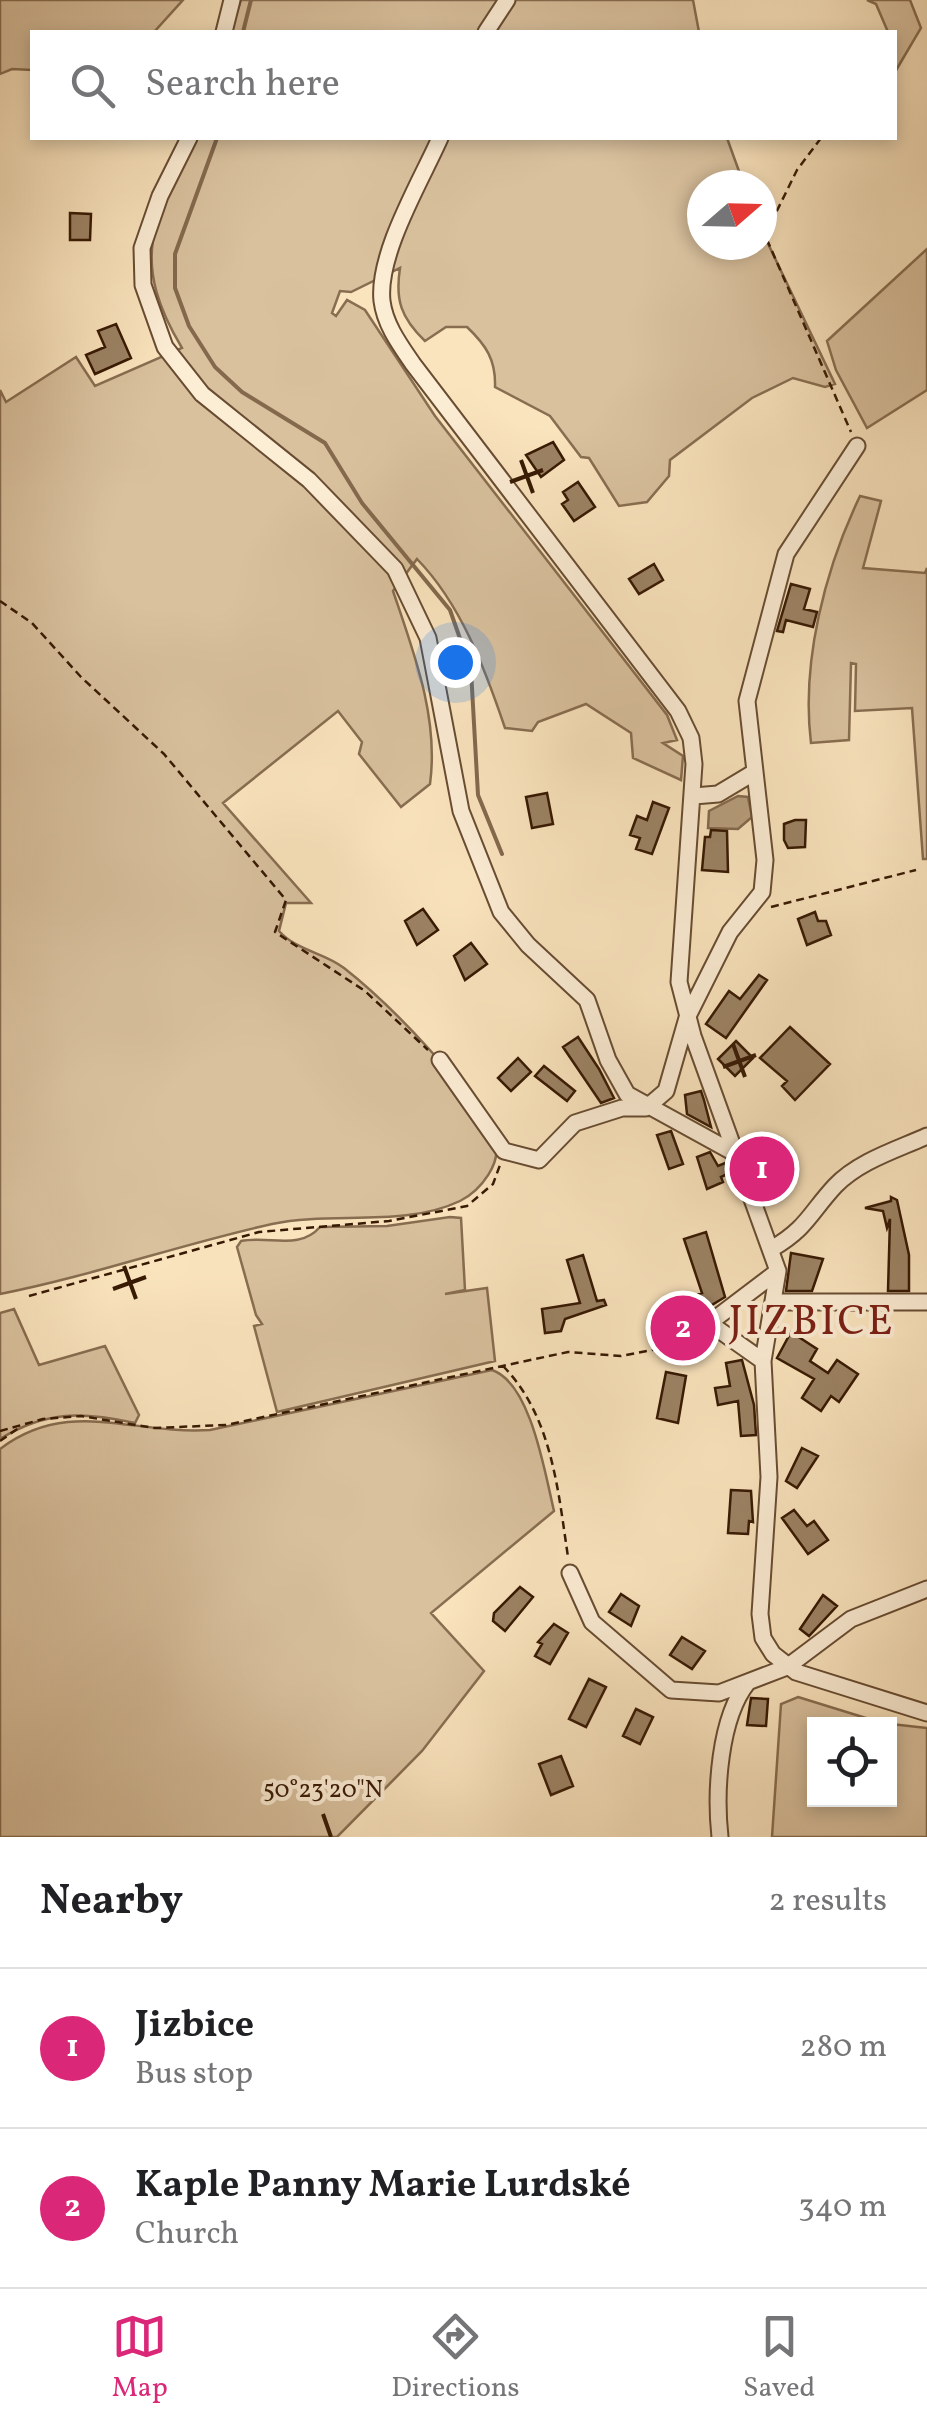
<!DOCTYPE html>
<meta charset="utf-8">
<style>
:root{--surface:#fff;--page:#f6f6f6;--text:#202124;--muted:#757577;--line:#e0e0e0;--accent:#db2777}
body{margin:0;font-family:Vollkorn,serif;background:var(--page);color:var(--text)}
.controls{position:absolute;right:30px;bottom:30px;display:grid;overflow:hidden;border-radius:0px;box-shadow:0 5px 15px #0003}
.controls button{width:90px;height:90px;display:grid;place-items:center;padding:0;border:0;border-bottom:2px solid var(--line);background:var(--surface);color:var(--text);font:50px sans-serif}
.compass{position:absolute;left:687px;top:170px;width:90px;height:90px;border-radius:50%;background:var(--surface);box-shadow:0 5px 15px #0003;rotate:70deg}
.you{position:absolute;left:455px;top:662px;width:35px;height:35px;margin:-25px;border:8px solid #fff;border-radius:50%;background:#1a73e8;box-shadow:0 0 0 15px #1a73e833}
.badge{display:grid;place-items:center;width:65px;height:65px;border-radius:50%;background:var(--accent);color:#fff;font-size:32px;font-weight:700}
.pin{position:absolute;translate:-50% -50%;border:5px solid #fff;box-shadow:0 2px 10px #0006}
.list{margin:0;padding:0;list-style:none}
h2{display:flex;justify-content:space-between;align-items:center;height:130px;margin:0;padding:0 40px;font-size:42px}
h2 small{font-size:32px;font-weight:400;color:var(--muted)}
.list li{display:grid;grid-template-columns:65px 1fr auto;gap:30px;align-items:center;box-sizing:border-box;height:160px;padding:0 40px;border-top:2px solid var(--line)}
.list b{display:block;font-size:38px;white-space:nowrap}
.list p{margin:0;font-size:32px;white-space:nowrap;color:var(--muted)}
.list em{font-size:32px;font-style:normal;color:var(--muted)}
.icon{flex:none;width:55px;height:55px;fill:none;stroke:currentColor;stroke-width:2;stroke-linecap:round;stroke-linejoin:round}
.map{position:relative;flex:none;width:927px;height:1837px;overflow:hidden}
.search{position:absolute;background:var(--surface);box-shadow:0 5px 15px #0003;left:30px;right:30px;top:30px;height:110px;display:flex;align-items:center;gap:25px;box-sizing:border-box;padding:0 35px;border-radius:0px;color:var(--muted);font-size:38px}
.sheet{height:450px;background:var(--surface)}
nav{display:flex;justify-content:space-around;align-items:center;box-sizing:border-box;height:140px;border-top:2px solid var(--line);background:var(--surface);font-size:28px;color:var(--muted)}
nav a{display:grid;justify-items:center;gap:5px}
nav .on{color:var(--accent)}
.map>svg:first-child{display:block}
.green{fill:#d9c19e;stroke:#886d50;stroke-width:2.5;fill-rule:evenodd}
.water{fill:#b89f7e;stroke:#84694d;stroke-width:2.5}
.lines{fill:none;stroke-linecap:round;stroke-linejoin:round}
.stream{stroke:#84694d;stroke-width:4}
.building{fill:#9c8364;stroke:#371903;stroke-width:2.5}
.minor-casing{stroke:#684c32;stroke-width:19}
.path{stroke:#371903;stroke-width:2.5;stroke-dasharray:8 5;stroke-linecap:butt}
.minor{stroke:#fcedd5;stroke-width:15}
.ticks{fill:none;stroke:#371903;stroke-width:4}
.labels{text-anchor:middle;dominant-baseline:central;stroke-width:8;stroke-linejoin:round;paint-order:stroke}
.quarter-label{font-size:42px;letter-spacing:2.5px;fill:#7a1f14;stroke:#fcedd5}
.ticks-label{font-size:25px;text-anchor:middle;fill:#371903;stroke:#fcedd5;stroke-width:8;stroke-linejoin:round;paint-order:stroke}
</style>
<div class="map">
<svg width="927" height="1837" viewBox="0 0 927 1837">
<rect width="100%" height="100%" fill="#fae4be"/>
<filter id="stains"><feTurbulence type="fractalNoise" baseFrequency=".002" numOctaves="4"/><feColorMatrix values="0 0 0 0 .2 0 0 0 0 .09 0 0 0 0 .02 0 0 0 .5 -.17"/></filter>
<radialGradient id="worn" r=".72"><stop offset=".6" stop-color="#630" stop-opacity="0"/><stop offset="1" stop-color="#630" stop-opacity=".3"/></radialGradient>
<path class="green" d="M0,0H183L154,32H32V70L12,69L0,74Z
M241,0H693L699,32H231Z
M867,0H910L921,28L895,72L894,32H888L876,4Z
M194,138H727L744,185H702V245H762V231L835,384L825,387L793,378L752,398L670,460L669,476L647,502L619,506L589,458L581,457L550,416L495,387C496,360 486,345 467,327H446L425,341C401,318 395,300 400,268L351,292L340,291L332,313L336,316L347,300L365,310L435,416L667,715L677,740L663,743L683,756L681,780L633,758L631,733L586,704L538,722L532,731L505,728C485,669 461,604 417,559L393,591C414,653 439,718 430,784L401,807L359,754L362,742L338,711L223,803L311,903H286L279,931C297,951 323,952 344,968C390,1004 471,1087 494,1139C504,1162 480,1191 460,1201C403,1228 332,1211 272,1224C181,1244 92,1276 0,1294V390L6,402L76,357L95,386L182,348C130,261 152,222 194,138Z
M927,249V390L867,428L836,370L827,341Z
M860,496L881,501L863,568L925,573L927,568V859H923L912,708L855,711L856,664L851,663L849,740L811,743C801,662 825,569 860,496Z
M450,1217L461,1218L465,1290L445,1294L487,1288L495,1361L277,1412L254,1326L262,1324L256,1315L237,1247L241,1241C269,1235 299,1251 320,1227L387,1226Z
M14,1309L39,1365L105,1346L139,1415L135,1423C83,1412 47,1410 0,1439V1313Z
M492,1370C531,1383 545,1474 554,1511L431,1613L484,1671L422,1751L337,1837H0V1449C69,1397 131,1435 210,1430Z
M798,1697L882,1723L927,1728V1837H772L781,1704ZM814,1724H890V1800H814Z"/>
<path class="water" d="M738,796L748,797L752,817L738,829L708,828L709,811Z"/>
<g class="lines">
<path class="stream" d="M243,32L251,0
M217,138L175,254V288L189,326L215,367L242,392L325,443L362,503L450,610L471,670L478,795L502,854"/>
</g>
<path class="building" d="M70,213L91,214L90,240H70Z
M116,324L131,358L95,374L86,355L105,347L98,331Z
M553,442L564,460L541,477L526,455Z
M578,482L595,507L574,521L562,504L568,500L563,492Z
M654,564L663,580L639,594L629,579Z
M791,584L810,589L804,609L817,612L813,627L786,620L783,632L777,631Z
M547,793L553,824L532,828L526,797Z
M653,802L669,808L652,854L636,849L640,838L630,835L637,816L647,820Z
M795,820H806L805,847L788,848L784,840V824Z
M711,830L727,831L728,872L702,870L705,837H710Z
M423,909L438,930L417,945L405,921Z
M815,912L818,921H826L831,935L807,945L798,919Z
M471,943L487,964L465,980L454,956Z
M759,975L767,980L726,1038L706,1024L729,991L740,999Z
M790,1027L830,1064L795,1100L782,1086L787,1081L760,1058Z
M578,1037L599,1069L614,1098L601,1103L563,1047Z
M736,1041L753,1058L735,1076L718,1059Z
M518,1058L531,1072L511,1091L498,1078Z
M544,1066L575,1091L567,1101L535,1076Z
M701,1091L704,1100L711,1127L687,1114L685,1095Z
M671,1131L683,1164L669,1169L657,1135Z
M710,1152L718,1166L725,1163L730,1173L721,1177L723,1182L707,1189L697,1157Z
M891,1197L897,1200L909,1255V1291H888L890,1219L887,1228L883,1211L865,1208L891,1201Z
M706,1232L725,1297L702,1311L697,1294L702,1293L684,1239Z
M791,1253L823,1259L812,1291H786Z
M583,1255L597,1301L604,1300L606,1305L565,1319L561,1331L545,1333L542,1309L580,1303L567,1260Z
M791,1332L817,1349L810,1361L828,1373L837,1360L858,1374L839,1402L831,1396L821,1411L802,1398L814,1379L777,1358Z
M742,1360L754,1405L756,1435L741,1436L738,1401L718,1405L715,1388L730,1386L726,1363Z
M666,1372L686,1376L678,1423L657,1418Z
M802,1448L818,1456L797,1488L786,1481Z
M731,1490L751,1491L753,1522L749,1521L748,1534L728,1533Z
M794,1510L807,1526L814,1521L828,1540L808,1554L782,1518Z
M520,1587L533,1597L505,1631L493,1621L494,1613Z
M621,1594L639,1606L631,1626L609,1612Z
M823,1595L837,1606L809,1636L800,1629Z
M554,1624L568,1633L550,1664L535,1656L542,1644L538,1642Z
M682,1637L705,1651L692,1669L670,1655Z
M589,1679L606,1687L586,1727L569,1719Z
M751,1698L768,1699L766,1726L747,1725Z
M636,1709L653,1717L640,1744L623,1736Z
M561,1756L573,1786L551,1795L539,1764Z"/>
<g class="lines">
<g class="minor-casing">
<path id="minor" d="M224,32L232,0
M486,32L507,0
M189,138L160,196L142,248L143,285L165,347L202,394L309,480L395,569L428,638L461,811L501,912L528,945L587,1000L608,1060L627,1094L736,1154
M440,138C421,181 377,254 382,301C385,325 400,345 413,364L678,711L691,738L694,764L679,982L693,1036L778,1271L763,1361L769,1477L760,1614L763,1638L773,1654L796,1672L927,1713
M694,796L718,794L753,773
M440,1060L504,1151L539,1160L575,1123L622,1108H646L666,1091L687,1018L730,932L762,892L765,860L747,701L786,554L857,446
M773,1248C807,1228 810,1213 835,1186C859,1161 896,1150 927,1136
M773,1302H927
M712,1325L763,1361
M683,1343L778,1271
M570,1573L592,1622L671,1690L719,1693L787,1667L851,1619L927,1589
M720,1837C715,1792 719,1718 748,1682"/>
</g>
<path class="path" d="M821,138L797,170L765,235L851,432
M0,601L32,623L81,677L164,754L286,900L275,932L365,991L428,1050
M771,907L916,870
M29,1296L259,1232L389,1221L467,1206L493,1184L500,1165
M503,1366C552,1416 558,1490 568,1557
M0,1431L43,1419L81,1416L154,1428L226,1425L568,1352L621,1356L667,1347
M0,1441L20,1427"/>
<use href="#minor" class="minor"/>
</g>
<path class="ticks" d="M521,460L533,493M510,482L543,470M733,1044L745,1077M723,1067L756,1055M124,1266L136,1299M113,1289L146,1277M323,1814L331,1837"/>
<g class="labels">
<g class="quarter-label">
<text x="812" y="1323">JIZBICE</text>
</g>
</g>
<g class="ticks-label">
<text x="323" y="1797">50°23'20"N</text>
</g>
<rect width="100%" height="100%" filter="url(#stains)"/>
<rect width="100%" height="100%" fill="url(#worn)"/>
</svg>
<div class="controls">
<button><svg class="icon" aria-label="locate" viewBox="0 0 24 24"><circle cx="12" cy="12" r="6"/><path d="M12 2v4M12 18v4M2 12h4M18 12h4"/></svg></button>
</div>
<svg class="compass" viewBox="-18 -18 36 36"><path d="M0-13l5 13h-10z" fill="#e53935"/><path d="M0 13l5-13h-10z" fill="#757577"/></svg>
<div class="you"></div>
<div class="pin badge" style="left:762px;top:1169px">1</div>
<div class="pin badge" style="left:683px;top:1328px">2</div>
<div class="search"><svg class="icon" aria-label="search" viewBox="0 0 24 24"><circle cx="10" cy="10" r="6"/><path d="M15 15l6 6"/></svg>Search here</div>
</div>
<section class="sheet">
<h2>Nearby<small>2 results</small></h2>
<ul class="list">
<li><span class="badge">1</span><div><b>Jizbice</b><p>Bus stop</p></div><em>280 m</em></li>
<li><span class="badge">2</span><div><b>Kaple Panny Marie Lurdské</b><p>Church</p></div><em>340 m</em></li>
</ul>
</section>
<nav>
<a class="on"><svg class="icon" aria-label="map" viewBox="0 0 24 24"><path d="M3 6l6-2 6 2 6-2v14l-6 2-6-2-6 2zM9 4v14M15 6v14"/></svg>Map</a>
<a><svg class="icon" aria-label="directions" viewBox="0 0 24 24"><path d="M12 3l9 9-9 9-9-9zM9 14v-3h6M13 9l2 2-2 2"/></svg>Directions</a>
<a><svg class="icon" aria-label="saved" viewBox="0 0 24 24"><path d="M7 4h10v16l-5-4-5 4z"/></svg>Saved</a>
</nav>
